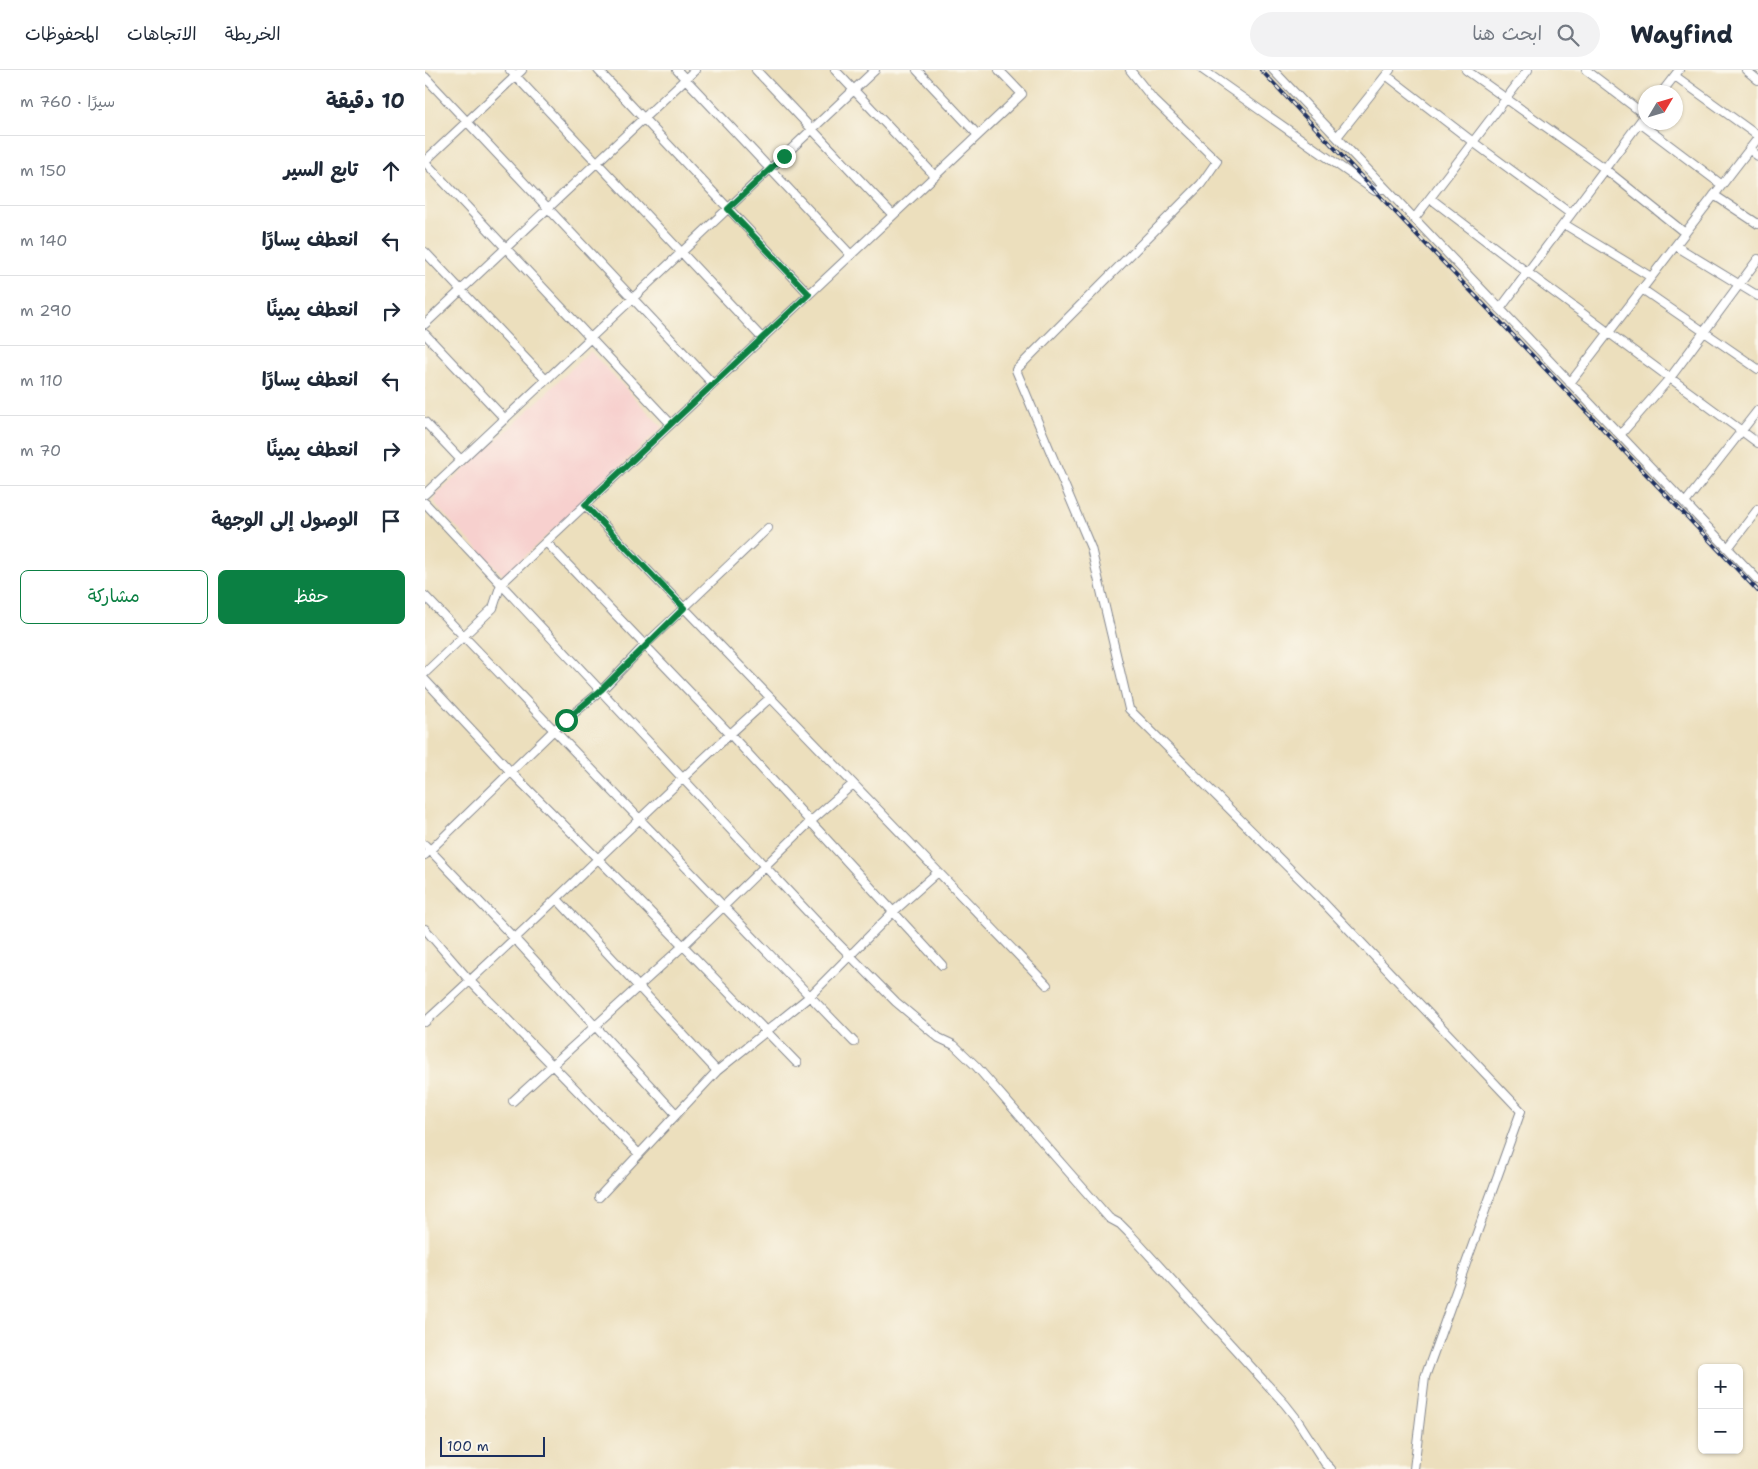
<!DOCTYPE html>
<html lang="ar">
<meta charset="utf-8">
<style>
:root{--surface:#fff;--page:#f2f2f3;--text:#1f2937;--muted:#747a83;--line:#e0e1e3;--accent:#0b8043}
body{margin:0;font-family:"Shantell Sans","Playpen Sans Arabic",sans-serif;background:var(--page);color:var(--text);direction:rtl}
.controls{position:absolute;right:15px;bottom:15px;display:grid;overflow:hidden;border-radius:8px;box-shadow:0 1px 4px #0004}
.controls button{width:45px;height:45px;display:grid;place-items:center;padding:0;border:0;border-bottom:1px solid var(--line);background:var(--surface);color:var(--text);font:25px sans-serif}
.compass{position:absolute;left:1213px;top:15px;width:45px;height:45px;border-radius:50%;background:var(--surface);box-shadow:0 1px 4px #0004;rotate:52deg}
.scale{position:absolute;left:15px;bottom:12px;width:105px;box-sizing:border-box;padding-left:5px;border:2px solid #1b2f5e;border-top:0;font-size:14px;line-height:18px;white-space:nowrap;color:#1b2f5e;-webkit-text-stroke:4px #fbf7ec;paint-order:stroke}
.stop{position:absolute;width:15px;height:15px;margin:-11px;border:4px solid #0b8043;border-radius:50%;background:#fff}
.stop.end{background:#0b8043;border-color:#fff;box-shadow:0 1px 5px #0008}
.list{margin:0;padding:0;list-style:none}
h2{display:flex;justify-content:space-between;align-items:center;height:65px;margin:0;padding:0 20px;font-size:21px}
h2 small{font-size:16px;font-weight:400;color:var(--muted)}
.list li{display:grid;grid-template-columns:32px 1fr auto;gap:15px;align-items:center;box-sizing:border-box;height:70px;padding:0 20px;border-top:1px solid var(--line)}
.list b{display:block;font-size:19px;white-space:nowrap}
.list em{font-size:16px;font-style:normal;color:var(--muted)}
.actions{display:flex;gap:10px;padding:15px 20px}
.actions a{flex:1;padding:11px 0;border:1px solid var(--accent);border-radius:8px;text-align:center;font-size:18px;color:var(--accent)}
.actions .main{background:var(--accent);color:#fff}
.icon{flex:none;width:28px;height:28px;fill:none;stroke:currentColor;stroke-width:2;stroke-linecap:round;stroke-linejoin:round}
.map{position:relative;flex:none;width:1333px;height:1399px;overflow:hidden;direction:ltr}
header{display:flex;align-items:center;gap:30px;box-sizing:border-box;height:70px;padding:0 25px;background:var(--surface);border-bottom:1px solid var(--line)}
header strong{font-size:24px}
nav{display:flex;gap:28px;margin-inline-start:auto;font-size:18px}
.search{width:350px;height:45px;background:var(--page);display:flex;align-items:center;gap:12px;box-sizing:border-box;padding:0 18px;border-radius:28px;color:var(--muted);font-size:19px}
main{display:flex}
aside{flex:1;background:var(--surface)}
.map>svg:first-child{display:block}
.built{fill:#f7d0ce}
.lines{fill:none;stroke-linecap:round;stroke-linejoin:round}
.minor-casing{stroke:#84878e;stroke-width:10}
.minor{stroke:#fff;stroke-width:8}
.rail-casing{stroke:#1b2f5e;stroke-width:4}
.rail{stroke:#fbf7ec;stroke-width:2;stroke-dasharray:5.5;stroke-linecap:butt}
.route{stroke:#0b8043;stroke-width:6}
</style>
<header>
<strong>Wayfind</strong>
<div class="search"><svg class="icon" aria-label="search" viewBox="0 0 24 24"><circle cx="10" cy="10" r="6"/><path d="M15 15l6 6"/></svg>ابحث هنا</div>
<nav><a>الخريطة</a><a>الاتجاهات</a><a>المحفوظات</a></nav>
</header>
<main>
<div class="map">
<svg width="1333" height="1399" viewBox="0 0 1333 1399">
<rect width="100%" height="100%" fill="#fbf7ec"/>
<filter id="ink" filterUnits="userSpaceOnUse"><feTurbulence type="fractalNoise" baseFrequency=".02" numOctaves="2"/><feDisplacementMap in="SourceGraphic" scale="10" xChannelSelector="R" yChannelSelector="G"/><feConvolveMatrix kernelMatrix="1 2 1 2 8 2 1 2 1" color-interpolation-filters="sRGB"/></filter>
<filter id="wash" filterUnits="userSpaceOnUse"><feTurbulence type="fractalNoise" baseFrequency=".0096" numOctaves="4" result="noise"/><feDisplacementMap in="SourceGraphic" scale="20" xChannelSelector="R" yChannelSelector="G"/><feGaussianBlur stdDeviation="1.12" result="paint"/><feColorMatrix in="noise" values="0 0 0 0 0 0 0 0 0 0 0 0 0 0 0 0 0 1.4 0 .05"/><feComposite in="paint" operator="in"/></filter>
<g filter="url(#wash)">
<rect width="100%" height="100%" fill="#ecdfbd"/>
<path class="built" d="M165,281L237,357L79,506L13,438L10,432V426L89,354Z"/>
</g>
<g filter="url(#ink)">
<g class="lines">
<g class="minor-casing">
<path id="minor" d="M85,0L337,268
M173,0L384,224
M252,0L426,185
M331,0L468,145
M410,0L510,106
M492,0L553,65
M705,0L728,29L792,91L776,114L591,300L666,478L704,639L897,831L1096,1041L1000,1307L989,1399
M778,0L950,121L960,118
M848,0L1333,510
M1041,0L1180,99L1260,163
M1321,0L1333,10
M961,5L1048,72L1146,144
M1250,6L1333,66
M0,7L288,314
M1237,22L1254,0
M1215,53L1297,115
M912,67L965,0
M1324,79L1333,86
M0,91L97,0
M0,92L246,354
M1289,125L1333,154
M1005,128L1103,203L1333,373
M989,149L1103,0
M1139,154L1226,207
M1251,176L1333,226
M0,182L121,310
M1217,219L1333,299
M1075,239L1220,45L1161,0
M0,254L270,0
M0,264L80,349
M1145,313L1333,68
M0,352L36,390
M1195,365L1245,308L1333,189
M0,424L450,0
M0,433L393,853L471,932L514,968L529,975L551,996L684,1148L695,1154L704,1163L860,1334L871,1348L900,1393L906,1399
M1260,433L1333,340
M160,435L622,915
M121,472L305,664L517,895
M1303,478L1333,439
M0,526L429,972
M0,603L68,538L76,514L597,24L574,0
M0,610L86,702L204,820L372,993
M0,775L90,869L251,1044
M0,785L129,660L176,621L220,575L343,458
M132,829L292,1001
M0,859L45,911L214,1084
M0,952C117,846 227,733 345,628
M88,1031L258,876L385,752L428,714
M174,1127L292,1001L384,927L468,842L513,802"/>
</g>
<use href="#minor" class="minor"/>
<g class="rail-casing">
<path id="rail" d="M836,0L950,121L1333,521"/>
</g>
<use href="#rail" class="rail"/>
</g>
</g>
<g class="lines" filter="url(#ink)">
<path class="route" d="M141,650L176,620L259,538L160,435L384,224L303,139L359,86"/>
</g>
</svg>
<div class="controls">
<button>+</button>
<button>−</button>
</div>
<svg class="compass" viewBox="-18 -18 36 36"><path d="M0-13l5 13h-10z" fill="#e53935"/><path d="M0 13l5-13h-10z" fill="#747a83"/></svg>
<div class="scale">100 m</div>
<div class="stop" style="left:141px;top:650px"></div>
<div class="stop end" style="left:359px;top:86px"></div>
</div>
<aside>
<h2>10 دقيقة<small>سيرًا · 760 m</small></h2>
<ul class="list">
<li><svg class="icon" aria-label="ahead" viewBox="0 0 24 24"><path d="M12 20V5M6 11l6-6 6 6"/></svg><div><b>تابع السير</b></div><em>150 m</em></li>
<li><svg class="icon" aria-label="left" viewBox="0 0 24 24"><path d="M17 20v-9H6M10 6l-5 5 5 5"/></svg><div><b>انعطف يسارًا</b></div><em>140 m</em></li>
<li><svg class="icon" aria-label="right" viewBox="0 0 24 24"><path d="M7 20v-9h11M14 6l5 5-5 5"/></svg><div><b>انعطف يمينًا</b></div><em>290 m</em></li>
<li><svg class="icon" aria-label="left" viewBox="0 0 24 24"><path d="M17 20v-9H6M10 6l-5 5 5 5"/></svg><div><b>انعطف يسارًا</b></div><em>110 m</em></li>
<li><svg class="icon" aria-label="right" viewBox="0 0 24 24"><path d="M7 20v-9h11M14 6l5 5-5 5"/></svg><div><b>انعطف يمينًا</b></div><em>70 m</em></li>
<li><svg class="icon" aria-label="arrive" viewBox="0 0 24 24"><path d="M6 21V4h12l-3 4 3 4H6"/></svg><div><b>الوصول إلى الوجهة</b></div></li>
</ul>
<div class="actions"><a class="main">حفظ</a><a>مشاركة</a></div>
</aside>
</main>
